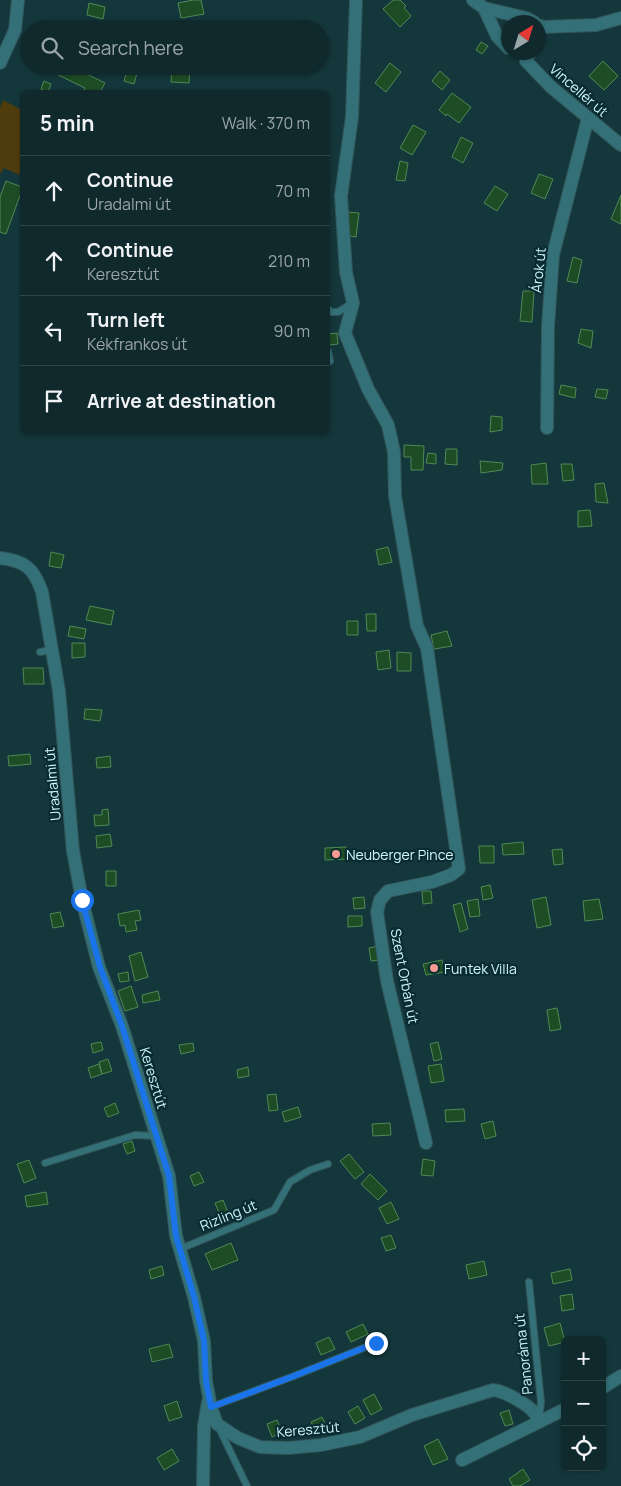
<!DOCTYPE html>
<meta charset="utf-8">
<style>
:root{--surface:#0f292c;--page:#1d3538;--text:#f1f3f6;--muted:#9ba6a9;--line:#2f4548}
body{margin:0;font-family:Manrope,sans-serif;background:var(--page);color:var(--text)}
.controls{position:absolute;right:15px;bottom:15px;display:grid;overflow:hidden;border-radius:8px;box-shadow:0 1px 4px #0004}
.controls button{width:45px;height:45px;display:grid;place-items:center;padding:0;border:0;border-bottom:1px solid var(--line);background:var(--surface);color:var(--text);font:25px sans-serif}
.compass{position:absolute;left:501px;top:15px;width:45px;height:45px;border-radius:50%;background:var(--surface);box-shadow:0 1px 4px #0004;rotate:38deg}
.stop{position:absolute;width:15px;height:15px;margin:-11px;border:4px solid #1a73e8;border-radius:50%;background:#fff}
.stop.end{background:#1a73e8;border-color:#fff;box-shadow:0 1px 5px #0008}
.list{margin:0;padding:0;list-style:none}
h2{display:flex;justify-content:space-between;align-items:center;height:65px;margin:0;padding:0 20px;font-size:21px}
h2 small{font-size:16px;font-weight:400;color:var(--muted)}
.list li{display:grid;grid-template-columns:32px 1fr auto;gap:15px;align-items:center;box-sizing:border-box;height:70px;padding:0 20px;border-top:1px solid var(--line)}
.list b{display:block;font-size:19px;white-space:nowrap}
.list p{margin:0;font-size:16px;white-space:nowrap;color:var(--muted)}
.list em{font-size:16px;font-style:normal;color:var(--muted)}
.icon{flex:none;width:28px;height:28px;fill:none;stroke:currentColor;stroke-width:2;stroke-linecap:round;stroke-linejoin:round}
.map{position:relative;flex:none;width:621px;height:1486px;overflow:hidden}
.search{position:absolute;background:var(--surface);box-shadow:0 1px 4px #0004;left:20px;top:20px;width:310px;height:55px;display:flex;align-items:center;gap:12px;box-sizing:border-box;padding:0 18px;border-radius:28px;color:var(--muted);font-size:19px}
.panel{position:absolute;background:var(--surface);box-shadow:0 1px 4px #0004;left:20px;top:90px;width:310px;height:345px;border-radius:8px}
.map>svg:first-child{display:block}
.green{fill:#4e3c0c}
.building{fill:#1e4c25;stroke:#4e8a56}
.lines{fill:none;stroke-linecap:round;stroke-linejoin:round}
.lane-casing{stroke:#32565a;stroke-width:8}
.street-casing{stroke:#32565a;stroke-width:14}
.lane{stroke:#337078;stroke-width:6}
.street{stroke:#337078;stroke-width:12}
.route{stroke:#1a73e8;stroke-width:6}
.poi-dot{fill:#f59c92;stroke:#082c31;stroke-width:2}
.labels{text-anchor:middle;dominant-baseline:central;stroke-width:4.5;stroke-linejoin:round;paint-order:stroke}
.street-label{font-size:14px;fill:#d0f6fc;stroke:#082c31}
.poi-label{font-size:14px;fill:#d0f6fc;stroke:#082c31;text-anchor:start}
</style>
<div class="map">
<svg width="621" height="1486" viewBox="0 0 621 1486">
<rect width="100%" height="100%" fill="#14373b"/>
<path class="green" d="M3,100L22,110V176L4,168L0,174V108Z"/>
<path class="building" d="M193,0H201L204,14L181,18L178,3Z
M393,0H400L406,6L404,8L411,16L400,27L383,9Z
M89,3L105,7L103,19L87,15Z
M481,42L488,46L482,54L476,50Z
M603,61L618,76L604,90L589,76Z
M390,63L401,72L386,92L375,83Z
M48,66H70L105,83L100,92H82L85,88L46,69Z
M128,66H139L134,84L124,81Z
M172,66H190L189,83L171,82Z
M440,71L450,80L442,90L432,81Z
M44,81L51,84L48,92L41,89Z
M452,93L471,107L459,123L447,114L446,116L439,110Z
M413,125L426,132L412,155L400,148Z
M461,137L473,143L463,163L452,157Z
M400,161L408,163L405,181L396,180Z
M539,174L553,179L545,199L531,193Z
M6,181L22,187V190L6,234L0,232V197Z
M495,186L508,194L497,211L484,203Z
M621,195V224L611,219Z
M347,212L359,213L356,237L344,235Z
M573,257L582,260L577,283L567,281Z
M523,291H534L532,322L520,321Z
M581,329L593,331L591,348L578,343Z
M337,333L338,344L330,345L328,334Z
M561,385L576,388L575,398L559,394Z
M597,389L608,390L606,399L595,397Z
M491,416L502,417V430L490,432Z
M404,445L424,446L423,470H411V457H404Z
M446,449H457V465L445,464Z
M428,453L436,454V464L426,463Z
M480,461L503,463L502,470L481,473Z
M546,463L548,484H532L531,465Z
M561,464H572L574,480L563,481Z
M604,483L608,503L596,502L595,484Z
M590,510L592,526L578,527V511Z
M388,547L392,562L379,565L376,550Z
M51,552L64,555L61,568L49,566Z
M90,606L114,611L111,625L86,620Z
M366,614H376V631H367Z
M347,621H358V635H347Z
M70,626L86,629L84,639L68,636Z
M447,631L452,646L434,649L431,635Z
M72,643H85V657L72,658Z
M389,650L391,668L378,670L376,652Z
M397,652L411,653V671H397Z
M23,668H43L44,684H24Z
M85,709L102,710L100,721L84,719Z
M30,754L31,764L9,766L8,756Z
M110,756L111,767L97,768L96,758Z
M108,809L109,825L95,826L94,815H102V810Z
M110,834L112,846L97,848L96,836Z
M523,842L524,854L503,855L502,844Z
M479,846H494V863H480Z
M346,847L347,859L325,860V848Z
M562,849L563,864L554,865L552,850Z
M106,871H116V886H106Z
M490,885L493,898L483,900L481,887Z
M422,891H431L432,903L423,904Z
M364,897L365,908L354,909L353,898Z
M546,897L551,925L537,928L532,900Z
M478,899L480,916L470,917L467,901Z
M599,899L603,919L585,921L583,901Z
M461,903L468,929L460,932L453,905Z
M139,910L141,920L135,921L137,930L126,932L125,925L120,926L118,914Z
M60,912L64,926L53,928L50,914Z
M348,916H362V926L348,927Z
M379,946L381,960L371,961L369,948Z
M141,952L148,977L135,981L129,956Z
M442,960L445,972L426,975L423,964Z
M128,972L129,981L120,982L118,974Z
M131,986L138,1007L125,1011L118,991Z
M158,991L160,1000L143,1003L142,995Z
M557,1008L561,1029L550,1031L547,1010Z
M101,1042L103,1050L93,1053L91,1044Z
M438,1042L442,1059L434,1061L430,1044Z
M193,1043L194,1051L181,1054L179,1045Z
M108,1059L112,1071L102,1074L99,1062Z
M99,1064L102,1074L91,1078L88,1068Z
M441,1064L444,1081L431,1083L428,1066Z
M248,1067L249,1076L238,1078L237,1070Z
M276,1094L278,1110L269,1111L267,1095Z
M115,1103L119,1113L108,1117L104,1108Z
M298,1107L301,1117L285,1122L282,1112Z
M464,1109L465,1121L446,1122L445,1110Z
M493,1121L496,1136L485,1139L481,1124Z
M390,1123L391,1135L373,1136L372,1124Z
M132,1141L135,1151L127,1154L123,1144Z
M349,1154L364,1172L355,1179L340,1161Z
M423,1159L435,1161L433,1176L421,1175Z
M29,1160L36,1178L24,1183L17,1164Z
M199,1172L204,1182L194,1186L190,1176Z
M370,1174L387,1191L378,1200L361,1184Z
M46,1192L48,1204L27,1207L25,1196Z
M223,1200L229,1215L221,1218L215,1203Z
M391,1202L399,1219L387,1224L379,1208Z
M391,1235L396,1248L386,1251L381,1238Z
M231,1243L238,1260L212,1270L205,1254Z
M484,1261L487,1275L469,1279L466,1265Z
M162,1266L164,1275L151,1279L149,1270Z
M570,1269L572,1280L553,1284L551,1273Z
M572,1294L574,1309L562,1311L560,1296Z
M560,1323L565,1342L549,1346L544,1328Z
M363,1324L368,1334L351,1342L346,1332Z
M329,1337L335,1349L321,1355L316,1343Z
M169,1344L173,1357L152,1362L149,1349Z
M374,1394L382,1409L371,1415L363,1400Z
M177,1401L182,1417L169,1421L164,1406Z
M358,1406L365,1418L355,1424L348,1412Z
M509,1410L513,1424L505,1426L500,1413Z
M322,1417L328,1430L318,1435L311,1422Z
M277,1420L282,1432L272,1437L267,1424Z
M438,1439L448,1459L433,1465L424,1446Z
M172,1449L179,1461L164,1470L157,1458Z
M523,1469L530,1480L520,1486H513L509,1479Z"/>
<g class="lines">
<g class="lane-casing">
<path id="lane" d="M328,309L331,312H338L351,304
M328,351L330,361
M40,652L51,650
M45,1163L135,1135L157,1136
M180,1249L274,1210L290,1182L310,1170L328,1164
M529,1282L541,1402L539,1419
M211,1407L294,1376L376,1343
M219,1428L247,1486"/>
</g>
<g class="street-casing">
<path id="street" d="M356,0L352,117L341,196L346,272L353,303L345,333L368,389L388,425L394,452L395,496L417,626L427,648L459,869L451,875L432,882L388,891L380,900L377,912L387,981L426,1143
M473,0L484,8L526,18L534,22
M484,8L497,36L508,48
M538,25L543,27L596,25L621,18
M530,52L526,61L551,87L621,145
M0,63L15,30L18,0
M547,428L548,326L553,255L588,118
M0,558C25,561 34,568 42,592L59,691L73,851L82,900L99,967L122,1026L169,1176L176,1236L194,1297L204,1341L206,1381L211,1407L217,1424L238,1438L260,1447L288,1448L321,1445L360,1437L412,1415L493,1390C504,1391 530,1405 536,1415C537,1416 538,1421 539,1422L565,1409
M602,1388L621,1376
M462,1460L539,1422
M203,1486L204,1426L208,1402"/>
</g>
<use href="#lane" class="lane"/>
<use href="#street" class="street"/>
</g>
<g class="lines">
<path class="route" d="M82,900L100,967L122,1026L169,1176L176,1236L194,1297L204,1341L206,1381L211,1407L294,1376L376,1343"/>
</g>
<g class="poi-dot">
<circle cx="336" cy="854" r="5"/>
<circle cx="434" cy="968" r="5"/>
</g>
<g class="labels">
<g class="street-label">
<text transform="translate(579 90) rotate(41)">Vincellér út</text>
<text transform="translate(538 270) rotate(-84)">Árok út</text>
<text transform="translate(52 784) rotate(-95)">Uradalmi út</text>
<text transform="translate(405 976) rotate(79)">Szent Orbán út</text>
<text transform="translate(154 1078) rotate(73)">Keresztút</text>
<text transform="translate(228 1215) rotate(-22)">Rizling út</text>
<text transform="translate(523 1354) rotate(-96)">Panoráma út</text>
<text transform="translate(308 1429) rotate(-5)">Keresztút</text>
</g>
<g class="poi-label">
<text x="346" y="854">Neuberger Pince</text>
<text x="444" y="968">Funtek Villa</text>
</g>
</g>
</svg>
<div class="controls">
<button>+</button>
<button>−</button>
<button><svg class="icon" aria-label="locate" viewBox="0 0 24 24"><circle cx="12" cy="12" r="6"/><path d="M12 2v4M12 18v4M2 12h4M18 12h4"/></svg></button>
</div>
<svg class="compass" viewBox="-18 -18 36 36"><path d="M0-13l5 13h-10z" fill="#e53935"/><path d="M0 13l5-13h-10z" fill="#9ba6a9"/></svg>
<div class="stop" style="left:82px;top:900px"></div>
<div class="stop end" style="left:376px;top:1343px"></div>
<div class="search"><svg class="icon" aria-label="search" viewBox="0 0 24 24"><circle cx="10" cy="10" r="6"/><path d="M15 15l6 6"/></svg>Search here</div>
<section class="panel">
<h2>5 min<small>Walk · 370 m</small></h2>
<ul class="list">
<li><svg class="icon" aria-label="ahead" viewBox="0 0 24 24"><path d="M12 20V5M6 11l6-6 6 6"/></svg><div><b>Continue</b><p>Uradalmi út</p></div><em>70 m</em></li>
<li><svg class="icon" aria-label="ahead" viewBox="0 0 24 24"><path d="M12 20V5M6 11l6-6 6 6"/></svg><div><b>Continue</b><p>Keresztút</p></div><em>210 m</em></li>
<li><svg class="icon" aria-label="left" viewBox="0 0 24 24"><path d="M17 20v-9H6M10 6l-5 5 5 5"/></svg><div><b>Turn left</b><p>Kékfrankos út</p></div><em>90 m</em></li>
<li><svg class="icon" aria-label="arrive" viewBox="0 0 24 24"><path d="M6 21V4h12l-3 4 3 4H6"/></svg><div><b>Arrive at destination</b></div></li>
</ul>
</section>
</div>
